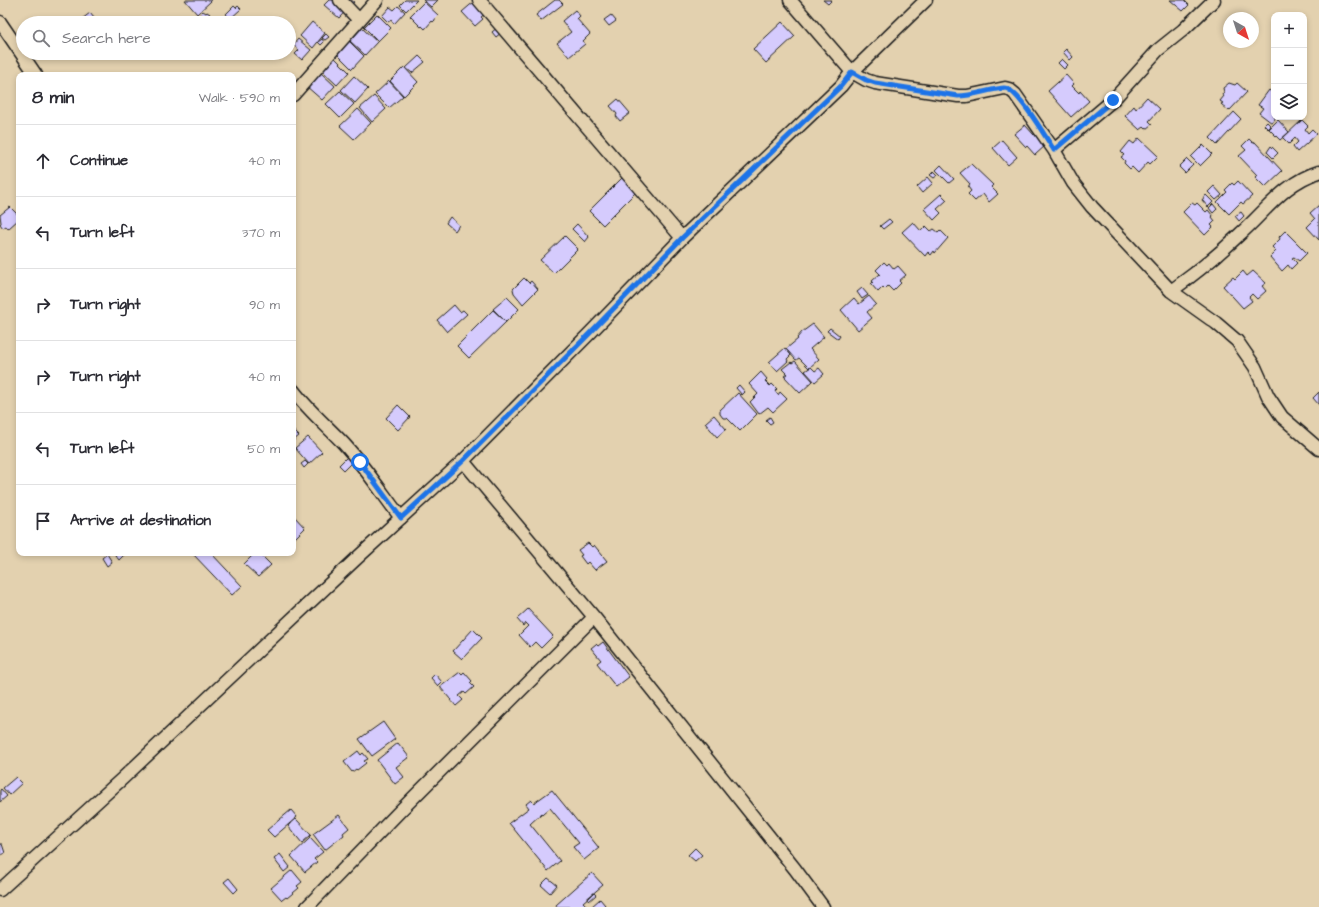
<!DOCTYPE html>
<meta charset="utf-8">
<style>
:root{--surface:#fff;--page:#f7f7f7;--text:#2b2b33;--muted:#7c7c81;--line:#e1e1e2}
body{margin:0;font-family:"Architects Daughter",sans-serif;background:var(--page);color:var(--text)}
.controls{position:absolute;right:12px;top:12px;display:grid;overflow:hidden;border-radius:8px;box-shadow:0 2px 6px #0003}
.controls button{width:36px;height:36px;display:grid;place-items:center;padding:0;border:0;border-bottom:1px solid var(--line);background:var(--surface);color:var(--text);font:20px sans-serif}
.compass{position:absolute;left:1223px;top:12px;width:36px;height:36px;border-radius:50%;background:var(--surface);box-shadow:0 2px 6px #0003;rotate:141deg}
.stop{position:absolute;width:12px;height:12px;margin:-9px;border:3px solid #1a73e8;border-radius:50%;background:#fff}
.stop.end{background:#1a73e8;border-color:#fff;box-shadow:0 1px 4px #0008}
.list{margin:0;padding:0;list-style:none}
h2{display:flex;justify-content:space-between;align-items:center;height:52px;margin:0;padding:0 16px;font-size:17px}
h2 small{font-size:13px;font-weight:400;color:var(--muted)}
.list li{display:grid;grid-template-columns:26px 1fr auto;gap:12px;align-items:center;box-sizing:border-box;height:72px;padding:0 16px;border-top:1px solid var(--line)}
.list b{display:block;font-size:15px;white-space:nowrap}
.list em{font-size:13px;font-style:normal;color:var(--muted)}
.icon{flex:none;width:22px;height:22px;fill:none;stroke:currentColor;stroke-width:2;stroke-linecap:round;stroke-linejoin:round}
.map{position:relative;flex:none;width:1319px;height:907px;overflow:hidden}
.search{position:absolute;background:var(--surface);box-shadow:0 2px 6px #0003;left:16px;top:16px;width:280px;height:44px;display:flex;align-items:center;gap:10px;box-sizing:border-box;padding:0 14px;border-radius:22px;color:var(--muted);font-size:15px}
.panel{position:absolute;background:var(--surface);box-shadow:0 2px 6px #0003;left:16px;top:72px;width:280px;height:484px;border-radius:8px}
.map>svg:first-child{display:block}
.building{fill:#d5cbfd;stroke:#1c1c1c}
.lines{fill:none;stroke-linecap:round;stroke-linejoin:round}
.minor-casing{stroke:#1c1c1c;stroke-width:15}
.minor{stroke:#e3d1af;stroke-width:12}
.route{stroke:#1a73e8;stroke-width:5}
</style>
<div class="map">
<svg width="1319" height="907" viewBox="0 0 1319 907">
<rect width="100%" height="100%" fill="#e3d1af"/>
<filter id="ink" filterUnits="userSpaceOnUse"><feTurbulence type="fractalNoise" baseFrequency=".025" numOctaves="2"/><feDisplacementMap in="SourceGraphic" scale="8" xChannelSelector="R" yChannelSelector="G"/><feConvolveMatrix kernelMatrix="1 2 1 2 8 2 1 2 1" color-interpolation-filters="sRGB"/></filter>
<g filter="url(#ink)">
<path class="building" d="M185,0H211V1L197,14Z
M329,0H351L354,2L339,18L324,5Z
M405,0H417L406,11L400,5Z
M423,0H438L431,7Z
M476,0L487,12L481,17L483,19L475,26L462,12Z
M555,0H559L563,4L541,21L536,15Z
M823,0H832L828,4Z
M1170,0H1184L1189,5L1183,11Z
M424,2L438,15L435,18V20L433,22L432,21L425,29L422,26L421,27L410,16Z
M234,6L236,8L238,6L241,9L230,19L226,14Z
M398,6L405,12L394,24L391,20L388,22L382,16L390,7L394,10Z
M575,10L580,16L577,19L590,34L583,41L585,44L569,57L557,43L571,32L562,21Z
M203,11L206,13L207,12L210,14L205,19L200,14Z
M90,13L98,23H85L82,19Z
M377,14L391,28L378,41L364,27Z
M611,15L616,21L609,26L604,20Z
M248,17L254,23H242Z
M312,22L325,33L313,48L300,36Z
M782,22L795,36L766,63L753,49Z
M498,27L502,32L496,37L492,32Z
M362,28L377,42L365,55L350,41Z
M326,34L329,37L325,40L322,38Z
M346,38L364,56L352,69L337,54L344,47L341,44Z
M298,39L311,50L302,60L295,54L299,50L293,45Z
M322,39L324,42L321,45L318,42Z
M1066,49L1073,57L1070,60L1063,52Z
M229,53H238L234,57Z
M419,56L425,62L412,73L406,68Z
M334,57L349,72L337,85L321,70Z
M1062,59L1068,65L1064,69L1058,63Z
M404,67L418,82L404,96L390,81Z
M320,72L335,86L322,100L306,86Z
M1066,75L1074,84L1072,86L1079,93L1080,91L1089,101L1071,117L1048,91Z
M354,76L368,89L355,103L341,90Z
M389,81L403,96L389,108L375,94Z
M1229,83L1235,85L1237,83L1247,92L1230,110L1229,109L1228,110L1221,104L1223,103L1220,101L1224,96L1222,95L1224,92L1223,88Z
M1269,90L1274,94L1273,103H1274V117H1276L1272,123L1259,113L1263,108L1258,105Z
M340,91L354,104L340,118L326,104Z
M374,96L386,109L372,122L360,108Z
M1147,97L1160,109L1149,121L1152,124L1146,129L1144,127L1140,130L1125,116L1134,106L1136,109Z
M618,99L630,113L620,121L616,116L617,114L610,106Z
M358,109L371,123L354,139L340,126Z
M1234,112L1241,119L1217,145L1210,138Z
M1278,120L1289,132L1280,140L1269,129Z
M1302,120L1308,126L1305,129L1308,133L1312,129L1317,134L1297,152L1293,147L1298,142L1295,138L1289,144L1283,138Z
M1267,122L1271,126L1268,129L1264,125Z
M1025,125L1034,135L1035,133L1046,145L1035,155L1027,146L1026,147L1014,134Z
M1139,138L1158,156L1150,164L1148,162L1138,173L1132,167L1130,169L1124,163L1125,161L1121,157L1124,155L1121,152L1130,141L1134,144Z
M1249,139L1253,143L1255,142L1282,171L1265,187L1255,177L1257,175L1239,156L1246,150L1242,146Z
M1002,140L1017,157L1008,165L993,148Z
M1203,145L1212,154L1200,166L1191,157Z
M1271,146L1278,153L1273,158L1267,152Z
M1187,159L1193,165L1185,173L1179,167Z
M971,164L993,185L991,187L998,194L989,202L983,194L975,201L968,194L971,191L968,187L970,184L960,173Z
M941,165L954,179L949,183L936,170Z
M934,171L938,175L934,178L930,175Z
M624,176L638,190L603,225L589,211Z
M928,177L933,183L922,193L917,187Z
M1238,181L1252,196L1243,204L1241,202L1229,214L1217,202L1227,192L1225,190L1232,183L1234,185Z
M1214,186L1222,195L1216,200L1208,192Z
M941,194L947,200L937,209L941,213L934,220L924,209Z
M1206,195L1213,202L1208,207L1202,200Z
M1192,203L1195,205L1197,203L1206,212L1208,210L1213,216L1212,217L1215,221L1211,225L1213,227L1205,235L1183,212Z
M1213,204L1217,209L1213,213L1209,208Z
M1319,205V240L1307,227L1315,219L1310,213Z
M10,207L19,216V219L8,229L6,226L3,228L0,224L1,223L0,215Z
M1241,212L1244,216L1239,221L1235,216Z
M450,217L459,225L455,231L446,223Z
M889,219L892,222L883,229L880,226Z
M913,222L921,231L926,226L931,231L934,229L938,232L940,230L948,238L935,253L934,251L931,255L928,252L925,256L902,232Z
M577,224L589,237L585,242L572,229Z
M1285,231L1307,253L1299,261L1294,257L1292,258L1297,263L1291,269L1288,265L1282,271L1270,257L1276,251L1272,247L1280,239L1279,237Z
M565,236L578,249L554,273L540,260Z
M884,262L887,265L889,263L894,269L898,266L906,275L899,281L901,283L893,291L888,286L885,289L883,287L878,292L871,284L873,282L872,281L880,274L876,270Z
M1243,271L1247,276L1253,271L1266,283L1262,286L1266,291L1257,299L1252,294L1249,297L1252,301L1243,308L1223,286L1233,277L1235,279Z
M524,278L529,283L531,281L538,289L523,304L514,293L513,289Z
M862,288L868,295L862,299L857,292Z
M869,296L876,304L867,312L872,318L858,330L841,310L854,298L859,304Z
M507,297L519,309L506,322L493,309Z
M454,305L460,312L463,310L467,314L447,332L437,320Z
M493,310L506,322L469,358L457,346Z
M813,324L824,337L810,349L819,359L809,368L799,358L796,360L786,349L798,339L797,338L802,332Z
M830,328L840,336L838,339L827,331Z
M785,348L791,355L787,359L788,361L777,371L769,362Z
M795,361L813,381L800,393L784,376L787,374L782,369L791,362L792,363Z
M811,367L815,371L819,368L824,374L815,382L805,371Z
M761,372L767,379L765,381L770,386L772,384L777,389L775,391L778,395L780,392L787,399L773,412L768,407L759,414L750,402L758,394L749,384Z
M739,385L745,392L742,395L736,388Z
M1319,392V405L1313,398Z
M738,393L757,414L740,431L727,418H723L720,414V410Z
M398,405L410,417L398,430L386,418Z
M714,415L726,429L717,437L705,423Z
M770,417L773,422L770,424L766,420Z
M293,430L299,436L294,440L293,439Z
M308,437L322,452L309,464L295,448Z
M350,454L355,459L344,470L339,465Z
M305,461L308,464L304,468L301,464Z
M294,516L305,528L293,540V517Z
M588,543L592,547L594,545L607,561L595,570L588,562L586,564L580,556L582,555L578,550Z
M117,553H123L124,555L119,560L115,555Z
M192,553H211L242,586L232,595Z
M255,553H259L271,565L258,577L244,564Z
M107,554L112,562L107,566L102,558Z
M528,609L553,636L541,648L535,642L530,647L519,635L528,626L525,623L523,626L517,619Z
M473,629L482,638L462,659L453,651Z
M603,642L629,677L616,687L597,663L601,660L591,648L596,644L598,646Z
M460,672L462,674L464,672L472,681L470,683L474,687L466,694L464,692L459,696L463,700L456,706L440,687Z
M435,674L442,682L438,686L431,678Z
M383,722L395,739L372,756L359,739Z
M398,743L409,757L396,767L404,777L395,784L377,760Z
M358,751L361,755L363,753L368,759L364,761L366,763L357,770L356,769L352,772L344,762Z
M16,777L22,783L9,795L3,788Z
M1,789L7,796L0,802V790Z
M552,790L599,848L584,860L573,847L579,843L550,808L543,814L542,813L530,824L560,861L548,871L509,823L529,808L526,804L531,800L534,803Z
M291,810L297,817L274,837L267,830Z
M339,815L349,828L343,833L344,835L325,850L313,834Z
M296,819L311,835L302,843L288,826Z
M310,838L323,852L314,859L317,862L305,872L291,856Z
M0,844H2L5,853L0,855Z
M695,848L702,855L695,861L688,855Z
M280,854L290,867L284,872L274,859Z
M292,870L302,882L297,886L299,888L287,898L286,897L282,900L271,888Z
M592,873L603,885L583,902L588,907H557L556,905Z
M229,878L238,889L234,893L224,882Z
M548,878L557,885L550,893L541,885Z
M594,893L596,895L589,901L588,899Z
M600,899L605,905L603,907H591Z"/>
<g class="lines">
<g class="minor-casing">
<path id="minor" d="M340,0L359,20
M479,0L682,238
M790,0L852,72L866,80L875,83L958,96H967L1005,88L1009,89L1015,94L1054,150L1073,183L1092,207L1171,291L1216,323L1237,341L1255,367L1268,396L1282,417L1319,449
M0,22L36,75
M293,95L377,0
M1054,150L1113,100L1158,50L1183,30L1214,0
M1171,291C1195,274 1218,255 1240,234C1265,212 1285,182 1319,172
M293,390C308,410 327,426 344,444C365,467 382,493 401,518
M463,461L594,617
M0,890L123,778L356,559L463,461L590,333L682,238L841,86L852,72L926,0
M307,907L399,812L594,617L795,869L823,907"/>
</g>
<use href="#minor" class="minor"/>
</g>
</g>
<g class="lines" filter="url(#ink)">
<path class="route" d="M360,462L401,518L463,461L590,333L682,238L841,86L852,72L866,80L875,83L958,96C974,96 989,89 1004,88C1018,88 1046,138 1054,150L1113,100"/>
</g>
</svg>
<div class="controls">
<button>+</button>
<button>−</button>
<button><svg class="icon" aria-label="layers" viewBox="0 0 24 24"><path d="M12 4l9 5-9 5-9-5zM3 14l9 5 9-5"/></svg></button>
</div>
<svg class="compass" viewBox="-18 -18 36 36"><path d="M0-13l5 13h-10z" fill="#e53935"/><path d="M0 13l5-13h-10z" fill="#7c7c81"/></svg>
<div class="stop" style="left:360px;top:462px"></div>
<div class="stop end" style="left:1113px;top:100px"></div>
<div class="search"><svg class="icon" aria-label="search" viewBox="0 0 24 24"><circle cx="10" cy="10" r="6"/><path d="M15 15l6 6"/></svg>Search here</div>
<section class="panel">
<h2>8 min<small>Walk · 590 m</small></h2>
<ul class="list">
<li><svg class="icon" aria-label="ahead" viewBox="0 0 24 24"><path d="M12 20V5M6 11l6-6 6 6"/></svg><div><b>Continue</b></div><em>40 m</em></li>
<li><svg class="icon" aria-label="left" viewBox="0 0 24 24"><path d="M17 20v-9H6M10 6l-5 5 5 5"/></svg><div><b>Turn left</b></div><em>370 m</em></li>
<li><svg class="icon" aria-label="right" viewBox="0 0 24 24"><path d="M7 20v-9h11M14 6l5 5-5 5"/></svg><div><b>Turn right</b></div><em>90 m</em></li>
<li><svg class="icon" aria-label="right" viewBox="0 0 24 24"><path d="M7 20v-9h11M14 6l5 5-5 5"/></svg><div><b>Turn right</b></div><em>40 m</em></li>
<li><svg class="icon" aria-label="left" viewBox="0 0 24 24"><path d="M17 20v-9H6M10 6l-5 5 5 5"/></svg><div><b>Turn left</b></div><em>50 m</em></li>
<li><svg class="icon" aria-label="arrive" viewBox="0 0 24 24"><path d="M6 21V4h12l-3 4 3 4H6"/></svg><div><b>Arrive at destination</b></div></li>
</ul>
</section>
</div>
